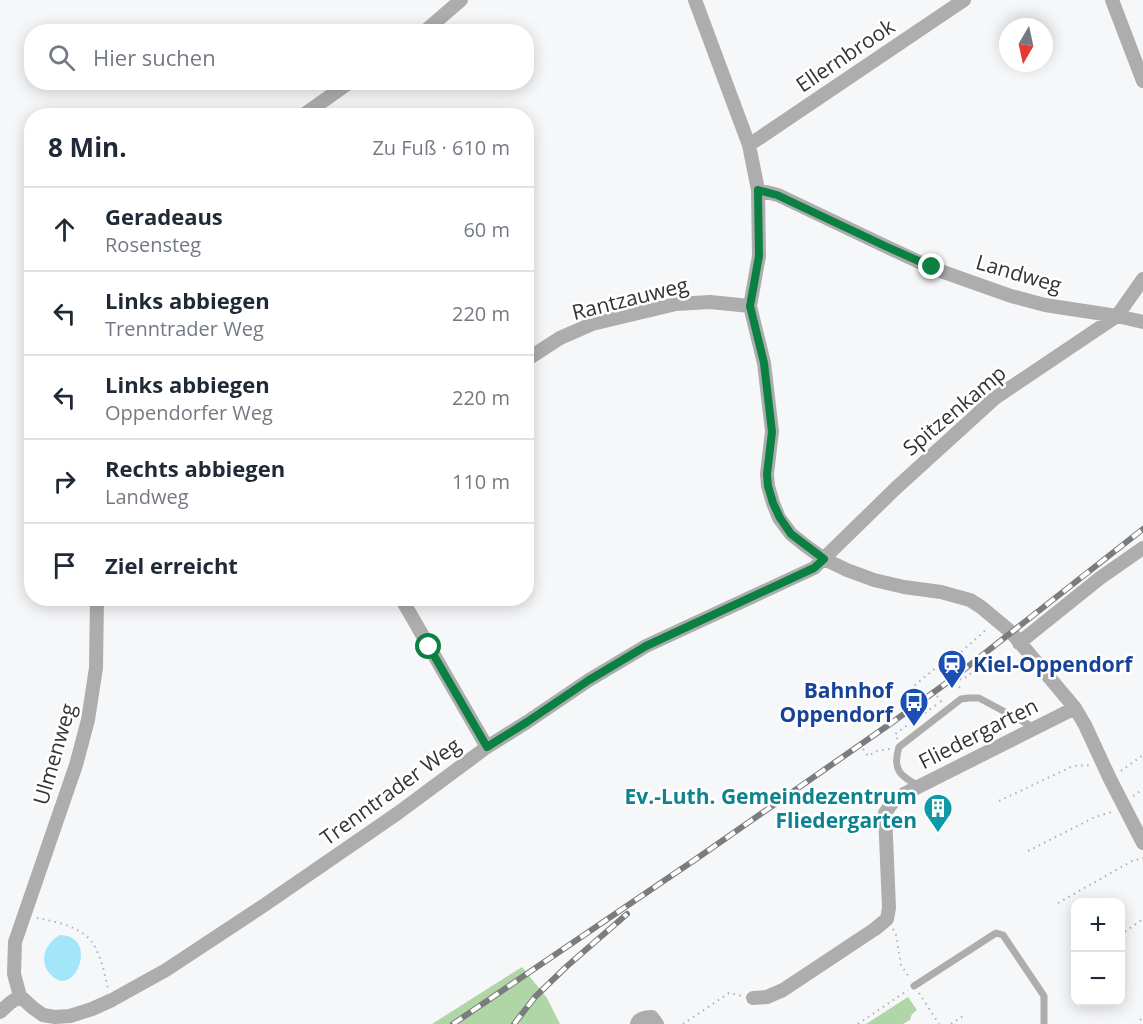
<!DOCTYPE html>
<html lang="de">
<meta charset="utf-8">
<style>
:root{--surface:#fff;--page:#f6f6f7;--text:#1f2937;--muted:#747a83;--line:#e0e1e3}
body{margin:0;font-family:"Open Sans",sans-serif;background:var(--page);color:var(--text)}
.controls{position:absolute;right:18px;bottom:18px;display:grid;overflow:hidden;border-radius:12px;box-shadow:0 3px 15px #0003}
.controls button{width:54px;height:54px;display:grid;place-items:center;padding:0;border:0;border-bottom:2px solid var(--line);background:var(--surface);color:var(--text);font:30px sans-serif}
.compass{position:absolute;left:999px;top:18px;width:54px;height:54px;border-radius:50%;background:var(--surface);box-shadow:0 3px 15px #0003;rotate:189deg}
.stop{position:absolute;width:18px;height:18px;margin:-14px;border:4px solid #0b8043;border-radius:50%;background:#fff}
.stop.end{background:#0b8043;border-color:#fff;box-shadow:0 2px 6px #0008}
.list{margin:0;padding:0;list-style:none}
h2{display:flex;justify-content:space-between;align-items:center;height:78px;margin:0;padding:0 24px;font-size:26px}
h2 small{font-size:20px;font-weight:400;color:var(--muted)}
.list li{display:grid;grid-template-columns:39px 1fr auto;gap:18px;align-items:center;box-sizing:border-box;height:84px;padding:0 24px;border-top:2px solid var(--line)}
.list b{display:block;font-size:22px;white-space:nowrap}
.list p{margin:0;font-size:20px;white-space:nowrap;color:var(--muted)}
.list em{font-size:20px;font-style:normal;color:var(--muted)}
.icon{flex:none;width:33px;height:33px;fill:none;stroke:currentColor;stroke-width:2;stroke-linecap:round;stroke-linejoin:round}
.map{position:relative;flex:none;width:1143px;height:1024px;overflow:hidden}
.search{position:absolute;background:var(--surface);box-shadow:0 3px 15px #0003;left:24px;top:24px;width:510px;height:66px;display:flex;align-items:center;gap:15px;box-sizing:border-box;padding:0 21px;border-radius:24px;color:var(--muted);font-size:22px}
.panel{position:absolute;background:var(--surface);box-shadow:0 3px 15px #0003;left:24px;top:108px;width:510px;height:498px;border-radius:24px}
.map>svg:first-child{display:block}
.green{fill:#b0d5a6}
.water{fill:#a3e6fa}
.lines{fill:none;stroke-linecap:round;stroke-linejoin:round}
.path{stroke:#b0b1b3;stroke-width:2;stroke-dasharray:1.5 4.5;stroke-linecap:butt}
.service{stroke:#aeadad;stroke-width:7}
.minor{stroke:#aeadad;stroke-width:14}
.rail-casing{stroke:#7b7c7e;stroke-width:6}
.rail{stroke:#fff;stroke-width:4;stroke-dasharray:11;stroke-linecap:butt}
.route{stroke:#0b8043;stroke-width:8}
.labels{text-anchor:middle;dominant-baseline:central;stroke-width:5;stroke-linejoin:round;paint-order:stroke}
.street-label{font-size:21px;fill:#333435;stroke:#fff}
.transit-label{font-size:21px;font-weight:bold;fill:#164399;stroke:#fff;text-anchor:start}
.culture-label{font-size:21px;font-weight:bold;fill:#0d838f;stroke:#fff;text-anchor:end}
</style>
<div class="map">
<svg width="1143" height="1024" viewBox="0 0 1143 1024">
<rect width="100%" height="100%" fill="#f6f7f9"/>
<path class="green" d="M522,967L547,998L560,1024H432Z
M908,997L917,1010L912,1014L910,1020L903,1024H866Z"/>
<path class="water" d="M60,935C100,936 75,1000 51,975C38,962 45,943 60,935Z"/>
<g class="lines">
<path class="path" d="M960,679L962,680L982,665L1010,668L1020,660
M955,682L961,689
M910,689L948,658L952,660L988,628
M937,696L941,701L940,702
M897,739L895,734L936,705
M863,749L868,756L877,751L890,749
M1121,771L1143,755
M1133,796L1143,789
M999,801L1073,766L1091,765
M1028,851L1095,817L1112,812
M1058,903L1132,861L1143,858
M37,918C57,922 85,927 95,947C102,960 105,975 108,989
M893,929L896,935L901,965L909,977
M1120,935L1143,919
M919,993L939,1024
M1140,1020L1143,1018
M683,1024L729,993L742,996
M858,1024L908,990
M951,1024L963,1016"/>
<path class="service" d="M919,786C900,776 892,770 899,747L961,699L969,698H979L1035,728
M914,986L996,933L1003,935L1044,996V1024"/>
<path class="minor" d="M695,0L749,145L758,190L759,256L750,306L764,363L772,431L767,474L768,486L773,503L779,518L791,534L806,546L824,559L847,570L874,580L904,587L941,592L970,600L981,607L1011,632L1075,708L1085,725L1110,779L1143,843
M1112,0L1143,81
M424,32L461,0
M302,116L350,82
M749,145L964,0
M758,190L778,195L885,246L932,268L1011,296L1045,305L1117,316L1143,322
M526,360L560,338L592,324L676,304L710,302L750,306
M97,598L96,668L88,720L76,765L15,942L14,974L20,996L33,1008L43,1015L55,1017L70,1016L92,1009L112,1000L166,970L263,906L398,813L487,747L527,722L589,680L646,646L814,568L896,488L995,398L1117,316L1143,279
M401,598L487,747
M1019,643L1100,578L1143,548
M753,998L767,997L783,990L875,929L887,919L889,908L885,813L892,803L904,794L1075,708
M0,1012L10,1003L20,996
M637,1024C639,1018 645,1017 652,1017L657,1024"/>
<g class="rail-casing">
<path id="rail" d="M453,1024L696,859L890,724L952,679L1143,529
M514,1024L535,997L566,967L627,914"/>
</g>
<use href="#rail" class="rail"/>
</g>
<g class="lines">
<path class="route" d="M429,647L487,747L527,722L589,680L646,646L814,568L824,559L791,534L780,518L773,503L768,486L767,474L772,432L764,363L750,306L759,256L758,190L777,195L885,246L932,267"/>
</g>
<defs>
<g id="station-pin" transform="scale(1.5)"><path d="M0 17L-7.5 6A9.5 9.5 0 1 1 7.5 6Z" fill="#1a4fb4" stroke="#fff"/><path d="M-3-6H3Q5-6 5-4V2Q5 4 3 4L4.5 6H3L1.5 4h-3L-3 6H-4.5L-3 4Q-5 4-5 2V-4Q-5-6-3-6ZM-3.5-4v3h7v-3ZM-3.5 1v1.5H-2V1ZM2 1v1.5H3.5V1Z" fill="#fff"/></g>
<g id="bus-pin" transform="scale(1.5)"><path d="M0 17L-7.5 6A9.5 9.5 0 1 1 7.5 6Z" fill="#1a4fb4" stroke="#fff"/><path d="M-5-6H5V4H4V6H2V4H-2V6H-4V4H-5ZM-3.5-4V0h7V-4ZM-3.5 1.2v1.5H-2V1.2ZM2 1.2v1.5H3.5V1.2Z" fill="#fff"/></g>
<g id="building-pin" transform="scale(1.5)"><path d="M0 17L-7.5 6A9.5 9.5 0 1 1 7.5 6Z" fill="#0f9aa8" stroke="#fff"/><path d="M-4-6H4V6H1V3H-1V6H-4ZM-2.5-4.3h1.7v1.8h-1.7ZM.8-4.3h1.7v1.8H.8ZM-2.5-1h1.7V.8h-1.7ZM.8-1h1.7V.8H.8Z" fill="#fff"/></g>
</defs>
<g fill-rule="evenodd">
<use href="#station-pin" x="952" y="664"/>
<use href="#bus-pin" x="914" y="702"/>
<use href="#building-pin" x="938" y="808"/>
</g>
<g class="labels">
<g class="street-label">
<text transform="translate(845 55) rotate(-34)">Ellernbrook</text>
<text transform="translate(1019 273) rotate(16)">Landweg</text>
<text transform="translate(630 298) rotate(-14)">Rantzauweg</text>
<text transform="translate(954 410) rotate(-40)">Spitzenkamp</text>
<text transform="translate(978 733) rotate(-27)">Fliedergarten</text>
<text transform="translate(54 754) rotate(-74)">Ulmenweg</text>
<text transform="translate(390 791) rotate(-36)">Trenntrader Weg</text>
</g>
<g class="transit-label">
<text x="973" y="664">Kiel-Oppendorf</text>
<text x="893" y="690" text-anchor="end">Bahnhof<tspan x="893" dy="24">Oppendorf</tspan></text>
</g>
<g class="culture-label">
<text x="917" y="796">Ev.-Luth. Gemeindezentrum<tspan x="917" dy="24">Fliedergarten</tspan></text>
</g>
</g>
</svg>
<div class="controls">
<button>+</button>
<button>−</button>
</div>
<svg class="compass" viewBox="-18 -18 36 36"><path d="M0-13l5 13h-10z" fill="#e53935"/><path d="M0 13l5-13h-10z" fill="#747a83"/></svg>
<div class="stop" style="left:429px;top:647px"></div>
<div class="stop end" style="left:932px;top:267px"></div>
<div class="search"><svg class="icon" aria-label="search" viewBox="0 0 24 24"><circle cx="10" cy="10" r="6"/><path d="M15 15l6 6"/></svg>Hier suchen</div>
<section class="panel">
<h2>8 Min.<small>Zu Fuß · 610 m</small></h2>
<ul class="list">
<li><svg class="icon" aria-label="ahead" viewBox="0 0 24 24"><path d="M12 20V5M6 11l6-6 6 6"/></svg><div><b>Geradeaus</b><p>Rosensteg</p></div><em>60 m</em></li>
<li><svg class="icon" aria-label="left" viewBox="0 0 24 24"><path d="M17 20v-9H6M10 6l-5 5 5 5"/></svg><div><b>Links abbiegen</b><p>Trenntrader Weg</p></div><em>220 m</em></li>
<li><svg class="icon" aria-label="left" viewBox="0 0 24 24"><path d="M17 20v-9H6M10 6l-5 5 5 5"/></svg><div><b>Links abbiegen</b><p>Oppendorfer Weg</p></div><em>220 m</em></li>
<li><svg class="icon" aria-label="right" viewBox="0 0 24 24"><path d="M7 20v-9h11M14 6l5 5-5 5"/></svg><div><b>Rechts abbiegen</b><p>Landweg</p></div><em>110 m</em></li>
<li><svg class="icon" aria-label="arrive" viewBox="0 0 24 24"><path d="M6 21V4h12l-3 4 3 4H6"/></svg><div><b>Ziel erreicht</b></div></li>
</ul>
</section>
</div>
